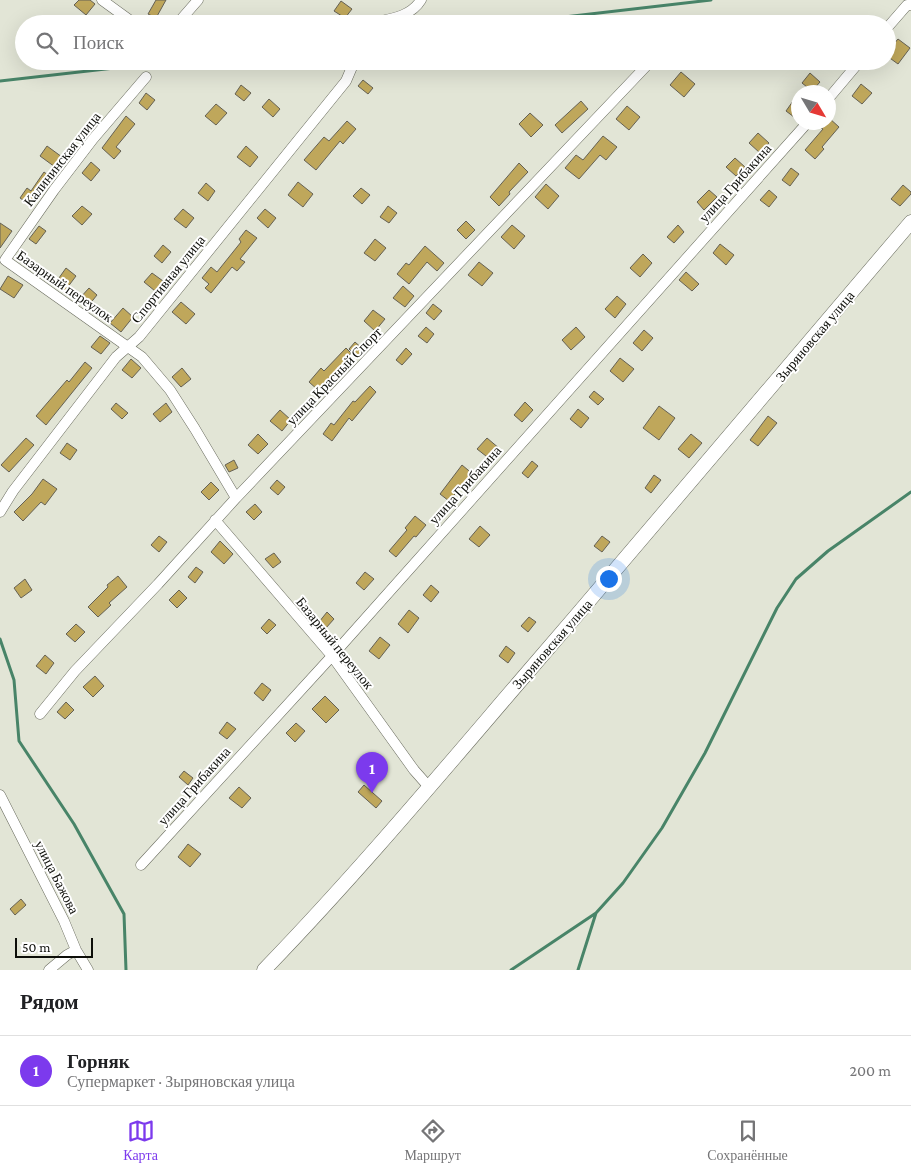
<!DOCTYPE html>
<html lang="ru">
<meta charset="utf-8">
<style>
:root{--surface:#fff;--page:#f6f6f6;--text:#202124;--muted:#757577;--line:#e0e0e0;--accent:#7c3aed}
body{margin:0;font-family:"Crimson Pro",serif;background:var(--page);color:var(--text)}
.compass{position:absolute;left:791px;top:85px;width:45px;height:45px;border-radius:50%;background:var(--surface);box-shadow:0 5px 20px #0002;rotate:128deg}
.scale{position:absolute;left:15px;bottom:12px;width:78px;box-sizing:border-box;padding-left:5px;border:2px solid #0d0e09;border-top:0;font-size:14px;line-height:18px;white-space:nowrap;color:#0d0e09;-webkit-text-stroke:4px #fff;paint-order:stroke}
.you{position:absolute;left:608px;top:578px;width:18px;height:18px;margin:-12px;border:4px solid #fff;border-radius:50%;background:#1a73e8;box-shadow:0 0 0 8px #1a73e833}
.badge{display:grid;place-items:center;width:32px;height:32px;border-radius:50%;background:var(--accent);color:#fff;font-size:16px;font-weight:700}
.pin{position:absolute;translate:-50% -41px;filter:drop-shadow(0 1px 2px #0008)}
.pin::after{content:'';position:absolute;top:26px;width:18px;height:15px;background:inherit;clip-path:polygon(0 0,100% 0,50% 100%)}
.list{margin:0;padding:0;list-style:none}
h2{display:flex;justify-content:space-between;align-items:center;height:65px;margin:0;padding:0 20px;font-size:21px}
h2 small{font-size:16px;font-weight:400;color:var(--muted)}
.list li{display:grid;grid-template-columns:32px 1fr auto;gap:15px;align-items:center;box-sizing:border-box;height:70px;padding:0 20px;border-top:1px solid var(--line)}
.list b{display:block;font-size:19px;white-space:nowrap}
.list p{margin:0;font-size:16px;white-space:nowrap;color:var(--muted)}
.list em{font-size:16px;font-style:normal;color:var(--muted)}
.icon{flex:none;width:28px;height:28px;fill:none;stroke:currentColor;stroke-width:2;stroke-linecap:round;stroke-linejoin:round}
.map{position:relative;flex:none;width:911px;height:970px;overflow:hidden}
.search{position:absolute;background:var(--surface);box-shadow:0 5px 20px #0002;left:15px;right:15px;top:15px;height:55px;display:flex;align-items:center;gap:12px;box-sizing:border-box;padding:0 18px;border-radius:28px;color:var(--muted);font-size:19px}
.sheet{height:135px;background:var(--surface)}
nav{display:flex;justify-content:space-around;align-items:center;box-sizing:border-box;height:70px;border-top:1px solid var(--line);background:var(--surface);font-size:14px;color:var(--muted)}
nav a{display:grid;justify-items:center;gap:2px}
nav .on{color:var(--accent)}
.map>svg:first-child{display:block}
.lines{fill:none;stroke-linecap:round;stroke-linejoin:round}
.stream{stroke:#488468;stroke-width:3}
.building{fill:#bfa75b;stroke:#656154}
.minor-casing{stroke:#6a6c5f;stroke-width:11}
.tertiary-casing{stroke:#6a6c5f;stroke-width:15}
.minor{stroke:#fff;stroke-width:10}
.tertiary{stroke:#fff;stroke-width:14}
.labels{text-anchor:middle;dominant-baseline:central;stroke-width:4;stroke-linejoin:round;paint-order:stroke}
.street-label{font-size:14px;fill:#0d0e09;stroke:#fff}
</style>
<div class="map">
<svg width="911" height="970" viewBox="0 0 911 970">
<rect width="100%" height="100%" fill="#e2e5d6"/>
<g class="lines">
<path class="stream" d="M504,24L711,0
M0,81L176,61
M0,639L14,680L19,741L74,824L124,914L126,970
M511,970L596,913
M578,970L596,913L623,883L662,828L705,753L777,608L796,579L828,551L911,492"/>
</g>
<path class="building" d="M79,0H90L95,4L86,15L74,5Z
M156,0H166L156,18L148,14Z
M341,1L352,9L345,18L334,11Z
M898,39L910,48L898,64L887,56V52Z
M681,72L695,84L684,97L670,85Z
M810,73L820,82L812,91L802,83Z
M363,80L373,88L368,94L358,86Z
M861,84L872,93L862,104L852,96Z
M241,85L251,93L244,101L235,94Z
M146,93L155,100L147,110L139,103Z
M269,99L280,109L273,117L262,107Z
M581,101L588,109L562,133L555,125Z
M793,101L798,105V112L794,117L786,111Z
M216,104L227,113L216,125L205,116Z
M627,106L640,117L629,130L616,119Z
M530,113L543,125L531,137L519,124Z
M126,116L135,124L116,147L121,151L114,159L102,148Z
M829,118L839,127L822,147L824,149L815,159L805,150L823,129L821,128L826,122H828Z
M347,121L356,129L343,144L340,141L316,170L304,160L324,137L329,141Z
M758,133L769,143L760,153L749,143Z
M603,136L617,147L606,160L600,155L579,179L565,168L576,155L583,160Z
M47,146L62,157L55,167L40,156Z
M246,146L258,157L250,167L237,157Z
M735,158L745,167L736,176L726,167Z
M91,162L100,170L91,181L82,173Z
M519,163L528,172L509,192L510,194L499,206L490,197Z
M791,168L799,174L790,186L782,180Z
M44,172L52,178L46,188L43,186L29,204L20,198L27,188L31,191Z
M298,182L313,194L303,207L288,195Z
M206,183L215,191L208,201L198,193Z
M546,184L559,196L548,209L535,197Z
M903,185L911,192V194L900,206L891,199Z
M361,188L370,195L362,204L353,196Z
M709,190L717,197L704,210L697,202Z
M769,190L777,197L769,207L760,200Z
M82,206L92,214L82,225L72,216Z
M388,206L397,213L389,223L380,217Z
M183,209L194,218L186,228L174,219Z
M265,209L276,218L268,228L257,218Z
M466,221L475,230L466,239L457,230Z
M0,223L12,231L0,248Z
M512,225L525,236L514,249L501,237Z
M678,225L684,232L674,243L667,237Z
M39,226L46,231L36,244L29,239Z
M246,230L257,238L240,259L245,262L237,271L232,267L211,293L205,288L209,284L202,278L211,267L217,272L241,242L239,239Z
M375,239L386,248L375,261L364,253Z
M720,244L734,255L726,265L713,253Z
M163,245L171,252L162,263L154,256Z
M425,246L444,263L437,271L427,262L409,284L397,274L406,263L409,265Z
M643,254L652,263L640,277L630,268Z
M479,262L493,273L482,286L468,275Z
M66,268L76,276L64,292L54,285Z
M686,272L699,284L692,291L679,280Z
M152,273L163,281L155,291L144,282Z
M8,276L23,285L14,298L0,289Z
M403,286L414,296L405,307L393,298Z
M89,288L97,295L89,305L80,298Z
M617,296L626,304L615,318L605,309Z
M181,302L195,314L186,324L172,312Z
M433,304L442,311L434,320L426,313Z
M123,308L133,317L121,332L110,323Z
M373,310L385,319L375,331L364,321Z
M426,327L434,334L427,343L418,336Z
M576,327L585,337L571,350L562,340Z
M644,330L653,338L642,351L633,343Z
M100,336L110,343L101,354L91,347Z
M355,342L365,351L358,358L349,349Z
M346,348L351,353L347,358L349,360L339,371L337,369L318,390L309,382L321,368L324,371Z
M406,348L412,354L402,365L396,360Z
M620,358L634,369L623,382L610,371Z
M131,359L141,368L132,378L122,370Z
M85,362L92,368L46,425L36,416L67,380L69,382Z
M182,368L191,379L181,387L172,377Z
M370,386L376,392L352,421L349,418L332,441L323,434L331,423L334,425L353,401L355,402Z
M594,391L604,399L598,405L589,397Z
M525,402L533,410L522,422L514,415Z
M116,403L128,413L122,419L111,409Z
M166,403L172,412L160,422L153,414Z
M659,406L675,418L659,440L643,428Z
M578,409L589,418L581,428L570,419Z
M280,410L291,420L282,431L270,421Z
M768,416L777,423L758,446L750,440Z
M258,434L268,444L258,454L248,445Z
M691,434L702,443L689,458L678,449Z
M26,438L34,445L9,472L1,465Z
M487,438L500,449L491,460L477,449Z
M67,443L77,450L70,460L60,453Z
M234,460L238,468L229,472L225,465Z
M532,461L538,466L528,478L522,473Z
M462,465L474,475L467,483L465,482L449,501L440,494Z
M654,475L661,480L651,493L645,488Z
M43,479L57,489L45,505L41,502L23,521L14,512L32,494Z
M277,480L285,487L278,495L270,488Z
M211,482L219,490L209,500L201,492Z
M255,504L262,512L254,520L246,512Z
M415,516L426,525L416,537L414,536L396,557L389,551L407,530L405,528Z
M480,526L490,535L479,547L469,539Z
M159,536L167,542L159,552L151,545Z
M602,536L610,542L602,552L594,546Z
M220,541L233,554L224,564L211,552Z
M274,553L281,562L273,568L265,559Z
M196,567L203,572L195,583L188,577Z
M365,572L374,579L364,590L356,583Z
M118,576L127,587L109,603L111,605L98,617L88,607L108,587L107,585Z
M25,579L32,590L21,598L14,588Z
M431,585L439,592L431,602L423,595Z
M179,590L187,598L177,608L169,600Z
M409,610L419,618L408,633L398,624Z
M327,612L334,619L326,628L319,622Z
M529,617L536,622L528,632L521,626Z
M269,619L276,625L267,634L261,628Z
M76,624L85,632L75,642L66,634Z
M380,637L390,645L379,659L369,651Z
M506,646L515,653L508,663L499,656Z
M45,655L54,663L46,674L36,666Z
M95,676L104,686L93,697L83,687Z
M262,683L271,690L263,701L254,693Z
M325,696L339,710L326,723L312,709Z
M66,702L74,710L65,719L57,712Z
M227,722L236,729L227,739L219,733Z
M296,723L305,731L295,742L286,733Z
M184,771L193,778L188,785L179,777Z
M364,785L382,801L376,808L358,792Z
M239,787L251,798L242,808L229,798Z
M188,844L201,854L190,867L178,857Z
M21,899L26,905L15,915L10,909Z"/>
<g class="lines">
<g class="minor-casing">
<path id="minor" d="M102,0L135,24
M177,24L198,0
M368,24C388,19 410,18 421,0
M887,28L907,5H911
M146,77L93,139L54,190L5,260L142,357L170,390L195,429L236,498
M828,99L860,61
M0,512L13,491L116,357L139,337L346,81L352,67L353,61
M215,520L332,656L414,770L429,787
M40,714L75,671L158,584L236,498L651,61
M0,795L64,921L76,950L88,970
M141,865L332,656L808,122
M49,970L67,955L76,950"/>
</g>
<g class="tertiary-casing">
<path id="tertiary" d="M264,970C354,877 437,778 521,680C652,528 782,375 911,222"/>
</g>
<use href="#minor" class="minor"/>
<use href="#tertiary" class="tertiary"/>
</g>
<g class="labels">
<g class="street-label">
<text transform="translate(62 159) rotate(-52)">Калининская улица</text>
<text transform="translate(735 183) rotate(-48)">улица Грибакина</text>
<text transform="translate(168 279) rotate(-51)">Спортивная улица</text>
<text transform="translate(65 286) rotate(35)">Базарный переулок</text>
<text transform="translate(815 336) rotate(-50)">Зыряновская улица</text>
<text transform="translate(334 376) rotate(-46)">улица Красный Спорт</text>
<text transform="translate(465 485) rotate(-48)">улица Грибакина</text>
<text transform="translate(335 643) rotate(51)">Базарный переулок</text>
<text transform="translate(552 644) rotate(-49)">Зыряновская улица</text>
<text transform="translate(194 786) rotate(-48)">улица Грибакина</text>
<text transform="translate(57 877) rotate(63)">улица Бажова</text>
</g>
</g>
</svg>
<svg class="compass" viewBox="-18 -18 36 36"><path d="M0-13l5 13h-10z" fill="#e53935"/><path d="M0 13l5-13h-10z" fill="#757577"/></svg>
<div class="scale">50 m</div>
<div class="you"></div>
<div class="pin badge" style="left:372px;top:793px">1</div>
<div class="search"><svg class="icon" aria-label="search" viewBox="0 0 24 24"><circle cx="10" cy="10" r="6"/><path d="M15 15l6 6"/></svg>Поиск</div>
</div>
<section class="sheet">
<h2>Рядом<small></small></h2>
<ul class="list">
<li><span class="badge">1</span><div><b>Горняк</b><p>Супермаркет · Зыряновская улица</p></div><em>200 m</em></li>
</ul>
</section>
<nav>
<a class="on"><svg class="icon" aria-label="map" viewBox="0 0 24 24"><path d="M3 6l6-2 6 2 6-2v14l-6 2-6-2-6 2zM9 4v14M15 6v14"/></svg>Карта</a>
<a><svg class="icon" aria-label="directions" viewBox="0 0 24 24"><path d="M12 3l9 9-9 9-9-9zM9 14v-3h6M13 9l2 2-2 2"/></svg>Маршрут</a>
<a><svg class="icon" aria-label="saved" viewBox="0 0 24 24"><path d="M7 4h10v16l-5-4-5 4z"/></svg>Сохранённые</a>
</nav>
